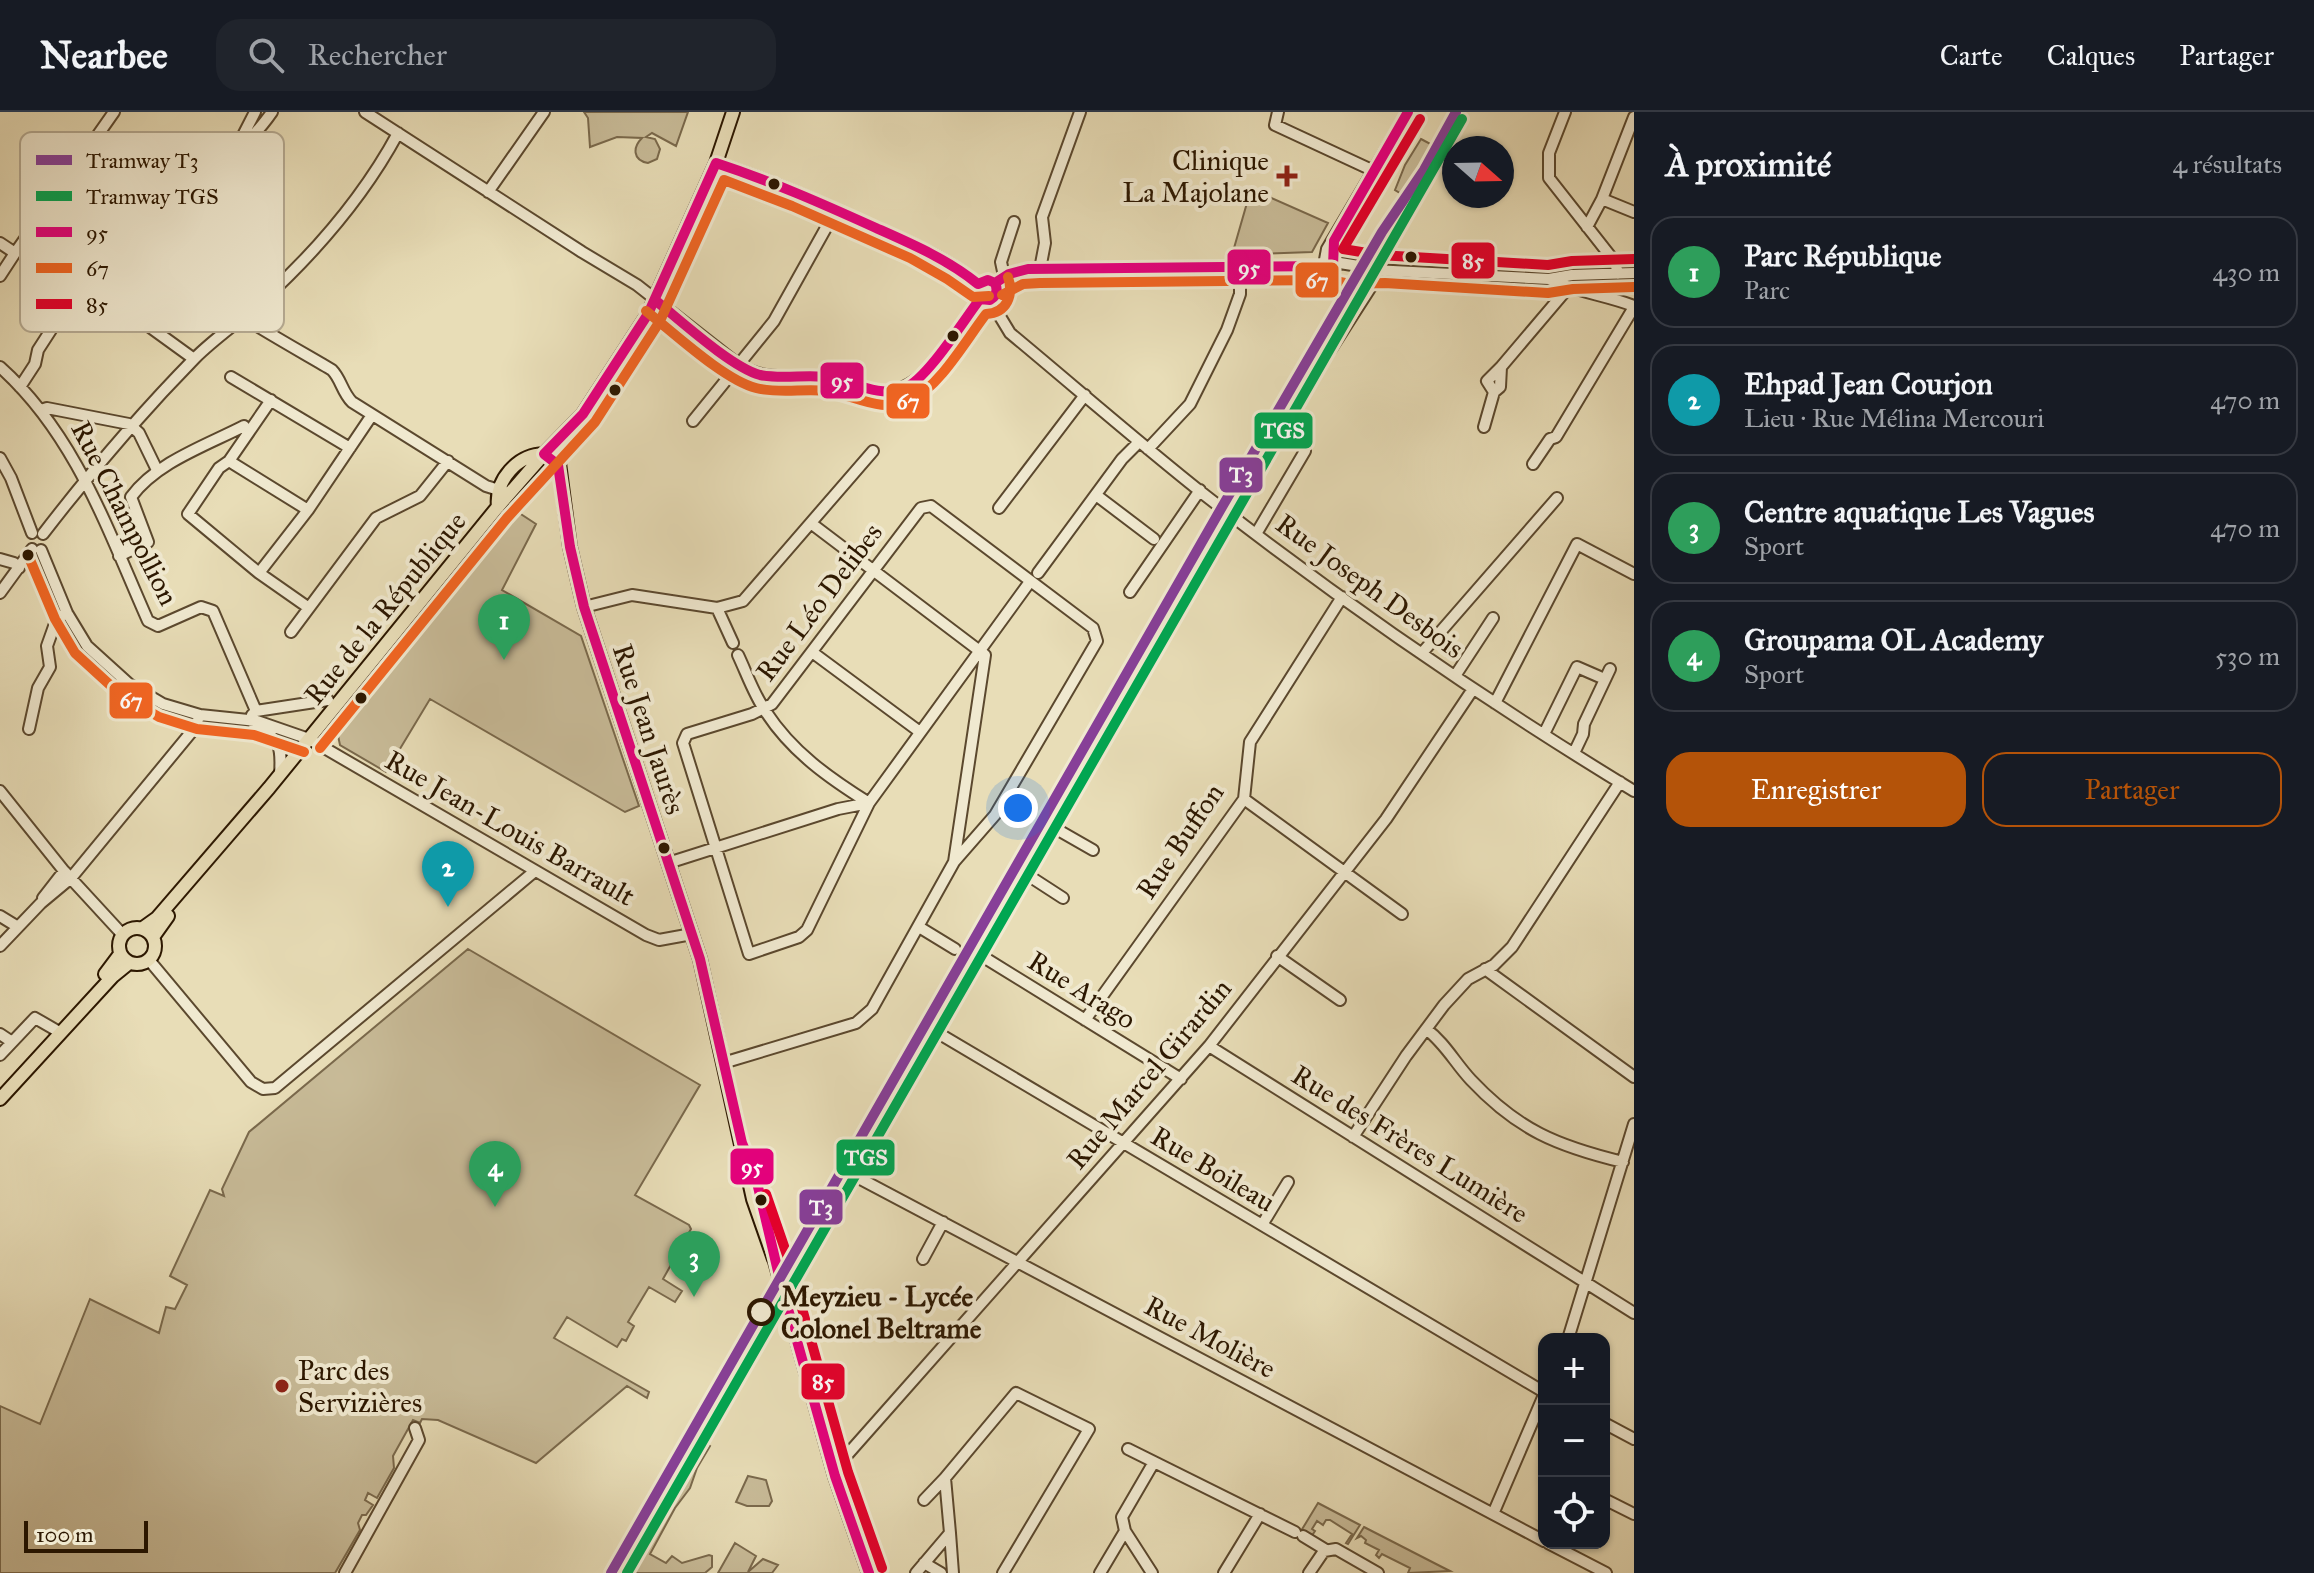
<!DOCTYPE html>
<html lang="fr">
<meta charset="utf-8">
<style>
:root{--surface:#171b24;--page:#20242c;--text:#f1f3f6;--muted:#9ea1a6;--line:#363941;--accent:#b45309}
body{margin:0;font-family:"IM FELL Great Primer",serif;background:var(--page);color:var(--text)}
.controls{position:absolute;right:24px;bottom:24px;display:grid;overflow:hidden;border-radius:16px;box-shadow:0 2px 6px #0004}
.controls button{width:72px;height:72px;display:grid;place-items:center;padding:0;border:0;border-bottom:2px solid var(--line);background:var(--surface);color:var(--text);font:40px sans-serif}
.compass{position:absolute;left:1442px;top:24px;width:72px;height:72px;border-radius:50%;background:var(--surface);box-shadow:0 2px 6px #0004;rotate:110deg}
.scale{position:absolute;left:24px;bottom:20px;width:124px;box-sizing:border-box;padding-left:8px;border:4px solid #2c1700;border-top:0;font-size:22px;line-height:28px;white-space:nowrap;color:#2c1700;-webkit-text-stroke:6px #f0e9d0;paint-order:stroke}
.you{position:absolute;left:1018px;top:696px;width:28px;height:28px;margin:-20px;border:6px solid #fff;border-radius:50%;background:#1a73e8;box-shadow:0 0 0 12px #1a73e833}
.badge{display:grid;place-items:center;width:52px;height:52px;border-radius:50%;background:var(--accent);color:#fff;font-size:26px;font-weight:700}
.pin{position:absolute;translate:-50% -66px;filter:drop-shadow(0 2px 4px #0008)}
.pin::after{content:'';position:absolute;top:42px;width:28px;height:24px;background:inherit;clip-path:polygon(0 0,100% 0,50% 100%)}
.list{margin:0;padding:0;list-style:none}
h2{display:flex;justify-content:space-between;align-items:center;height:104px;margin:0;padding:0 32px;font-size:34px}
h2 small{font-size:26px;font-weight:400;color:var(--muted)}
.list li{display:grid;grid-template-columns:52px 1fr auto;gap:24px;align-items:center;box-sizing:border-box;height:112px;margin:0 16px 16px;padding:0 16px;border:2px solid var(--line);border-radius:24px}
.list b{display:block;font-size:30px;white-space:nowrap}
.list p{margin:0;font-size:26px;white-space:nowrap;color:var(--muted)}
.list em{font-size:26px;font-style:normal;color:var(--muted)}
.actions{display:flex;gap:16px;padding:24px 32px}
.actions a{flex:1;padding:18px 0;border:2px solid var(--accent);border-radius:24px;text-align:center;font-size:28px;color:var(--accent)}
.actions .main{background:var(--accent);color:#fff}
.icon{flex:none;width:44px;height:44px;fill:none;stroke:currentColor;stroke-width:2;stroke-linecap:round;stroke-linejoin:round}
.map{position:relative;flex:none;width:1634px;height:1461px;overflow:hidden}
header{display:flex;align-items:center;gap:48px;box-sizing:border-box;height:112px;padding:0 40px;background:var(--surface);border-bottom:2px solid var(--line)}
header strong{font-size:38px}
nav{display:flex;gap:44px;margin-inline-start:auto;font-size:28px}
.search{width:560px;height:72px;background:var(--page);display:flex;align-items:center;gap:20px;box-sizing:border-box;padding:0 28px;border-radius:24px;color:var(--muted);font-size:30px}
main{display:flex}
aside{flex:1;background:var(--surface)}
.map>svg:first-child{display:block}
.green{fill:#c8bb98;stroke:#7a694c;stroke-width:2}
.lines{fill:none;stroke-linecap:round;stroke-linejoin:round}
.minor-casing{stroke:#5b482e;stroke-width:14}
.major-casing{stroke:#2c1700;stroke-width:16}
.minor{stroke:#f0e9d0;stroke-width:10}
.major{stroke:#e8ddb7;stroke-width:12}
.bus-1-casing{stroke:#f0e9d0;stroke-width:16}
.bus-2-casing{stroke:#f0e9d0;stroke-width:16}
.bus-3-casing{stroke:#f0e9d0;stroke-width:16}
.bus-1{stroke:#e5007d;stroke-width:10}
.bus-2{stroke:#f26522;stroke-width:10}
.bus-3{stroke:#e4002b;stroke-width:10}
.tram-1-casing{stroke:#f0e9d0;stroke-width:16}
.tram-2-casing{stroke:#f0e9d0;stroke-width:16}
.tram-1{stroke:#873f98;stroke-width:10}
.tram-2{stroke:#00a651;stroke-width:10}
.poi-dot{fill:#8f2418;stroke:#f0e9d0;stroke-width:3}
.bus-dot{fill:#2c1700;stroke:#f0e9d0;stroke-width:3}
.stop-dot{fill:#f0e9d0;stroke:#2c1700;stroke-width:4}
.labels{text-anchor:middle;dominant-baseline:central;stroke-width:8;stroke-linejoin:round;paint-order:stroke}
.poi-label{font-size:28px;fill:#2c1700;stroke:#f0e9d0;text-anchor:end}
.street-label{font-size:28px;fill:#2c1700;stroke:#f0e9d0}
.stop-label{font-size:28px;font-weight:bold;fill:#2c1700;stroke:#f0e9d0;text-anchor:start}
.key{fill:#f0e9d0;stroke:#b5aa92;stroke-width:2}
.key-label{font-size:22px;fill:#2c1700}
.line-badge{stroke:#f0e9d0;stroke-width:3}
.badge-label{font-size:22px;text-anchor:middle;font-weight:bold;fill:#fff}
</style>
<header>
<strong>Nearbee</strong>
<div class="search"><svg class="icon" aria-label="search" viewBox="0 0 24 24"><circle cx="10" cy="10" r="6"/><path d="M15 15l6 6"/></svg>Rechercher</div>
<nav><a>Carte</a><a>Calques</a><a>Partager</a></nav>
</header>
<main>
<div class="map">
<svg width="1634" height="1461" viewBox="0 0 1634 1461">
<rect width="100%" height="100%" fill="#e8ddb7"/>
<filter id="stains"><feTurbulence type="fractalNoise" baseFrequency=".0025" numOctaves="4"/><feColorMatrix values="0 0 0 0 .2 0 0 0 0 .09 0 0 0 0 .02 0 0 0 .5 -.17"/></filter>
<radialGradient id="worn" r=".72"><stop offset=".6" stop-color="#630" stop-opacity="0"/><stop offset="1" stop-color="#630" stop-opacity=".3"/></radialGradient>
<path class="green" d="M584,0H688L676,34L652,21L646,25L655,27L660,37L657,47L648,51C632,48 633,35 642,26L617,25L590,35L588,6Z
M1421,27L1440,37L1408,86L1395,78L1405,53Z
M1427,62L1431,65L1384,146L1379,148L1372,146Z
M1251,77L1328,111L1312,140L1232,143Z
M510,395L536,412L502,478L581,524L639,694L625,700L430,587L386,660L340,633L336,614Z
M468,837L700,973L635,1083L689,1113L691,1117L663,1167L682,1179L675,1190L649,1175L628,1210L634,1214L626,1229L622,1227L617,1235L567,1205L554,1226L649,1280L647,1286L627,1274L536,1351L438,1308L422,1307L420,1311L413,1308L393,1344L394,1356L377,1386L368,1381L365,1388L373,1393L366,1403H362L358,1411L360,1418L335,1461H0V1294L40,1312L90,1187L159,1221L166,1195L175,1197L187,1173L170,1164L210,1078L224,1084L222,1077L249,1020Z
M703,1329L710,1334L697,1356L690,1376L675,1396L650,1442L666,1451L672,1444L682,1451L709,1443L712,1444V1455L705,1461H626Z
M748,1364L766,1368L772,1389L769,1394H747L736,1390Z
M1318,1391L1360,1413L1348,1432L1346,1431L1352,1422L1330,1408H1326L1323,1413L1317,1409L1312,1417L1315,1419L1311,1425L1301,1419Z
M1364,1415L1440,1454L1450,1459L1408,1461L1410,1456L1382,1442L1379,1446L1376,1443L1379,1438L1365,1431L1366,1428L1361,1424L1357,1426Z
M735,1431L756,1444L748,1460L763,1447L778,1453L772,1461H718Z"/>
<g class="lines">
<g class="minor-casing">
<path id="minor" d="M272,0C250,32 218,55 193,84C181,99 161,124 167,144C176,172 301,239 332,258C341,267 342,280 352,290L486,374L505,380
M365,0L582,140L637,173L739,253C767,270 792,262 822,265C843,267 862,277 882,279C923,283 959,217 980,187
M1278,0L1275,13L1374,59
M1565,0L1549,41V66L1615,150L1618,162
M236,37L255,0
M716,51C772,68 824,92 876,116C911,131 949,147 978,172
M488,80L544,0
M1602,87L1634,5
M1587,115L1602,87L1634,100
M0,131L15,141L114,0
M1324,153L1327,137L1408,0
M1040,157L1045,131L1042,105L1080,0
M1373,158L1549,167L1572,163L1634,161
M0,164L15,141
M1004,164L1001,150L1014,110
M1549,167C1576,180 1606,183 1634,194
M995,171L1009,162L1028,157L1333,154L1340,151L1377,157
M990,188L1010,221C1075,275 1139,331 1206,384C1342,490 1486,589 1634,679
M125,197L194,247
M1331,237L1376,167L1377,157
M0,255C76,323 108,419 148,509L158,514L201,495L213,499L256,599
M231,265L350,336
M20,275L35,252L38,238L60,204
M1494,280L1487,269L1501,255
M41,298L47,296L129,312L139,321L157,358
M693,309L774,209L836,98
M1484,315L1494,280L1500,275L1501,255L1568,176
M1148,337L1190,292L1227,218L1240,182V154
M0,346L11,366L32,421
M229,349L308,398
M1533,352L1550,327L1556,325L1634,195
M1096,383L1154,427
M999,396L1085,283
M43,422C90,361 141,301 195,246C215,226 239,210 260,191C315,141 363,86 398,21
M1256,422L1305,339
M41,438L67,501L87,534L129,572L163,592L200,603L257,609L309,627L646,823L659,828L692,822
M119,444L148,430L131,385C157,350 205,334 244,314
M0,447L14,451L19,456
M259,461L188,402L219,356L229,349L271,288
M1038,461L1122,347L1139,330
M1130,480L1200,378
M0,481L32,437
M584,495L632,483L717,496L743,489L873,339
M309,496L259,461L308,398L372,303
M717,496L733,531
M291,520L376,406L420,384L448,349
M812,540L920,620
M1422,541L1557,386
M738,543C747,562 754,583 766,600C792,640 829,666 869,691
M1455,564L1493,506
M1495,591L1577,432L1634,462
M252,603L256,599L328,588
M254,613C280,626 282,634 280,662
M29,617L38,576L50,555L47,534L57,506L67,501
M1544,622L1577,555L1600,565
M1574,641L1583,622L1584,612L1610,557
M0,679L64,759L122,822
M1244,687L1402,802
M1051,714L1093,738
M954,750L995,703L1097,529L1093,516L931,394L921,396L772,592L752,602L687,622L683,631L749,842L799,825L807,818L869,691L1029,471
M668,751L838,697L869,691
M1026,762L1063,786
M43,786L64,759
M0,804L18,815
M919,815L955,837
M0,834L41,791L71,766L193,618L200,603
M982,841L941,908L938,921L1544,1280
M1277,844L1340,888
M149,848L251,970L263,977L275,976L535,759
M1485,857L1634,965
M1085,908L1244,687L1250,630L1342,485
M1426,917C1445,931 1455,951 1471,968C1518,1018 1557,1034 1623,1050
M0,922L12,930
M1209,934L1634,1201
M0,943L35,906L61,921
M723,951L856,911L872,897L954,750L985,543L812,412
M1181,967L985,846L982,841L989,821L1115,606L1179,492L1234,404
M1353,1025L1406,944L1444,893L1468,867L1494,853L1512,835L1620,670
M853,1063L1544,1429
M847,1074L860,1051
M1262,1113L1288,1070
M923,1147L943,1110
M1568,1227L1634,1012
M1604,1311L1634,1327
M1128,1337L1295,1420
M831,1350L847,1343L1209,934L1386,707L1473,577
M945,1366L1016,1281L1089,1317L1003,1461
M1604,1387L1634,1402
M1493,1402L1544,1283
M1125,1419L1152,1461
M950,1421L953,1461
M1303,1424L1326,1438
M1548,1431L1606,1461
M924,1451L941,1461
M345,1461L419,1328L415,1316
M916,1461L950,1421L945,1366L924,1388
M1100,1461L1125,1419L1122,1405L1154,1350
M1224,1461L1260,1402
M1309,1461L1324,1439L1336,1437L1378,1461"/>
</g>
<g class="major-casing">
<path id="major" d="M553,334L558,343L570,435L584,495L700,847L753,1087L774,1147
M498,395C495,368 517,343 544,342
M119 834a18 18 0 1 1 36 0a18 18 0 1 1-36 0Z
M143,816L157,806L269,676L496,397L544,342L583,302L648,202L716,51L733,0
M153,825L168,804
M105,862L120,842
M0,987L113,864L129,851
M750,1049L769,1116
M773,1142L835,1364L869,1461"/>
</g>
<use href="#minor" class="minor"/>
<use href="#major" class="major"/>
<g class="bus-1-casing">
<path id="bus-1" d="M995,171L1009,162L1028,157L1333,154L1334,129L1408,0
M655,188C680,208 731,255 760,263C784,268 810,261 834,266C856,272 883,286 905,276C928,266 963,209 980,187L990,188C997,184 998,178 995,171
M869,1461L835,1364L781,1172L755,1062L742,1031L700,847L584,495L570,435L558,353L544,342L583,302L648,202L716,51C771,69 823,92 876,116C912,132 947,147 978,172L988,168L995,171"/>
</g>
<g class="bus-2-casing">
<path id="bus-2" d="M1002,183L1023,172L1040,171L1330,168L1350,172L1385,171L1548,181L1573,177L1634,175
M646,199C673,220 724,268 756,276C780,282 804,276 828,279C856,284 883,302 911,288C940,274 966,228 986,202C1007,201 1014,183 1008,165
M28,443L55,507L75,541L121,583L159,605L197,617L254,623L304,640
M320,636L507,406L595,310L660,209L724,68L792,94L910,146L947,167L973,185L989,184"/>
</g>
<g class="bus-3-casing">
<path id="bus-3" d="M1420,7L1343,137L1379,143L1548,153L1572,149L1634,147
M766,1082L787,1143L848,1360L882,1456"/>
</g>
<use href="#bus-1" class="bus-1"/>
<use href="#bus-2" class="bus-2"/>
<use href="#bus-3" class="bus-3"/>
<g class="tram-1-casing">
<path id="tram-1" d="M611,1461L1222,395L1382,120L1424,58L1456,0"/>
</g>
<g class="tram-2-casing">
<path id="tram-2" d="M627,1461L1462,7"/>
</g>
<use href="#tram-1" class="tram-1"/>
<use href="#tram-2" class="tram-2"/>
</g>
<g class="poi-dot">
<path d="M1283 52h8v8h8v8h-8v8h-8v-8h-8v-8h8z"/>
<circle cx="282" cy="1274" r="8"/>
</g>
<g class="bus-dot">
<circle cx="774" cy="72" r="7"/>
<circle cx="1411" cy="145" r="7"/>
<circle cx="953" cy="224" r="7"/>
<circle cx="615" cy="278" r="7"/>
<circle cx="28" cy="443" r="7"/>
<circle cx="361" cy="586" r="7"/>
<circle cx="664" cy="736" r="7"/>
<circle cx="761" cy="1088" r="7"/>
</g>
<circle class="stop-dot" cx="761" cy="1200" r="12"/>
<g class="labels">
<g class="poi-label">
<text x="1269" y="48">Clinique<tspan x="1269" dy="32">La Majolane</tspan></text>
<text x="298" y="1258" text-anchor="start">Parc des<tspan x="298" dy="32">Servizières</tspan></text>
</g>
<g class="street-label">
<text transform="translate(125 401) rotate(63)">Rue Champollion</text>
<text transform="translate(1370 474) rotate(36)">Rue Joseph Desbois</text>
<text transform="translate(819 490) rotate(-53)">Rue Léo Delibes</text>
<text transform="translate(385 496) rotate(-51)">Rue de la République</text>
<text transform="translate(649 617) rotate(72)">Rue Jean Jaurès</text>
<text transform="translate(510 716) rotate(30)">Rue Jean-Louis Barrault</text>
<text transform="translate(1180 729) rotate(-56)">Rue Buffon</text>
<text transform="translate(1082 878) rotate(32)">Rue Arago</text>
<text transform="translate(1149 962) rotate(-50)">Rue Marcel Girardin</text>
<text transform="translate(1410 1032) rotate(32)">Rue des Frères Lumière</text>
<text transform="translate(1213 1057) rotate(31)">Rue Boileau</text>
<text transform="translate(1210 1225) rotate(28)">Rue Molière</text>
</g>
<g class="stop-label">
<text x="781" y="1184">Meyzieu - Lycée<tspan x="781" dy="32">Colonel Beltrame</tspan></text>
</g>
</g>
<rect x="20" y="20" width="264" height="200" rx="12" class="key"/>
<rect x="36" y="43" width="36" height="10" fill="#873f98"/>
<rect x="36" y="79" width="36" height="10" fill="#00a651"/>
<rect x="36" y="115" width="36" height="10" fill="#e5007d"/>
<rect x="36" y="151" width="36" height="10" fill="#f26522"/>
<rect x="36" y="187" width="36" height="10" fill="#e4002b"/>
<g class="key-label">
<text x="86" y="56">Tramway T3</text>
<text x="86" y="92">Tramway TGS</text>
<text x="86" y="128">95</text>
<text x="86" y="164">67</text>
<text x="86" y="200">85</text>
</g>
<g class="line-badge">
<rect x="1450" y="129" width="46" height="39" rx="8" fill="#e4002b"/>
<rect x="1226" y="136" width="46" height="38" rx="8" fill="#e5007d"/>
<rect x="1294" y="149" width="46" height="38" rx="8" fill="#f26522"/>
<rect x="819" y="249" width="46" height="39" rx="8" fill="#e5007d"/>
<rect x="885" y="270" width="46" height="38" rx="8" fill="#f26522"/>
<rect x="1253" y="299" width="61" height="39" rx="8" fill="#00a651"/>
<rect x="1218" y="344" width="46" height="38" rx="8" fill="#873f98"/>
<rect x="108" y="569" width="46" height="39" rx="8" fill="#f26522"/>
<rect x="835" y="1026" width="61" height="39" rx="8" fill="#00a651"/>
<rect x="729" y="1035" width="46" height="39" rx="8" fill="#e5007d"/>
<rect x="798" y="1076" width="46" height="38" rx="8" fill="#873f98"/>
<rect x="800" y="1250" width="46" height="39" rx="8" fill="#e4002b"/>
</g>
<g class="badge-label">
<text x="1473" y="156">85</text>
<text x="1249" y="163">95</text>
<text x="1317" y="176">67</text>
<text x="842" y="276">95</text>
<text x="908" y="297">67</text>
<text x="1283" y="326">TGS</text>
<text x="1241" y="370">T3</text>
<text x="131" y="596">67</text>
<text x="866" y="1053">TGS</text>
<text x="752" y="1062">95</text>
<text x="821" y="1103">T3</text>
<text x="823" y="1277">85</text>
</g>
<rect width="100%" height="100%" filter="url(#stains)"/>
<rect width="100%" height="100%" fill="url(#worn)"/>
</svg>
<div class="controls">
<button>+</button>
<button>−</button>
<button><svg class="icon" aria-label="locate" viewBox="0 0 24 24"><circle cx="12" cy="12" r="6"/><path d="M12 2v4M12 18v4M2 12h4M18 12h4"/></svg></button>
</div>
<svg class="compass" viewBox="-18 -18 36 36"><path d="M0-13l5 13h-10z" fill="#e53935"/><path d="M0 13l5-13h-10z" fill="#9ea1a6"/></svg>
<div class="scale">100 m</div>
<div class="you"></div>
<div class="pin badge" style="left:504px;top:548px;background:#2e9e5b">1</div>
<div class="pin badge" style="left:448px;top:795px;background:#0f9aa8">2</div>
<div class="pin badge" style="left:694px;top:1185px;background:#2e9e5b">3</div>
<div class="pin badge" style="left:495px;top:1095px;background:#2e9e5b">4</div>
</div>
<aside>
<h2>À proximité<small>4 résultats</small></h2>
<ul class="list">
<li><span class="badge" style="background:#2e9e5b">1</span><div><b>Parc République</b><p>Parc</p></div><em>430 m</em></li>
<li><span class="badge" style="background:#0f9aa8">2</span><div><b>Ehpad Jean Courjon</b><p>Lieu · Rue Mélina Mercouri</p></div><em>470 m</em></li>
<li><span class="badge" style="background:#2e9e5b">3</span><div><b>Centre aquatique Les Vagues</b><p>Sport</p></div><em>470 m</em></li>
<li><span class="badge" style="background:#2e9e5b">4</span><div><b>Groupama OL Academy</b><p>Sport</p></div><em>530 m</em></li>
</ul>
<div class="actions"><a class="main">Enregistrer</a><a>Partager</a></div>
</aside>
</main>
